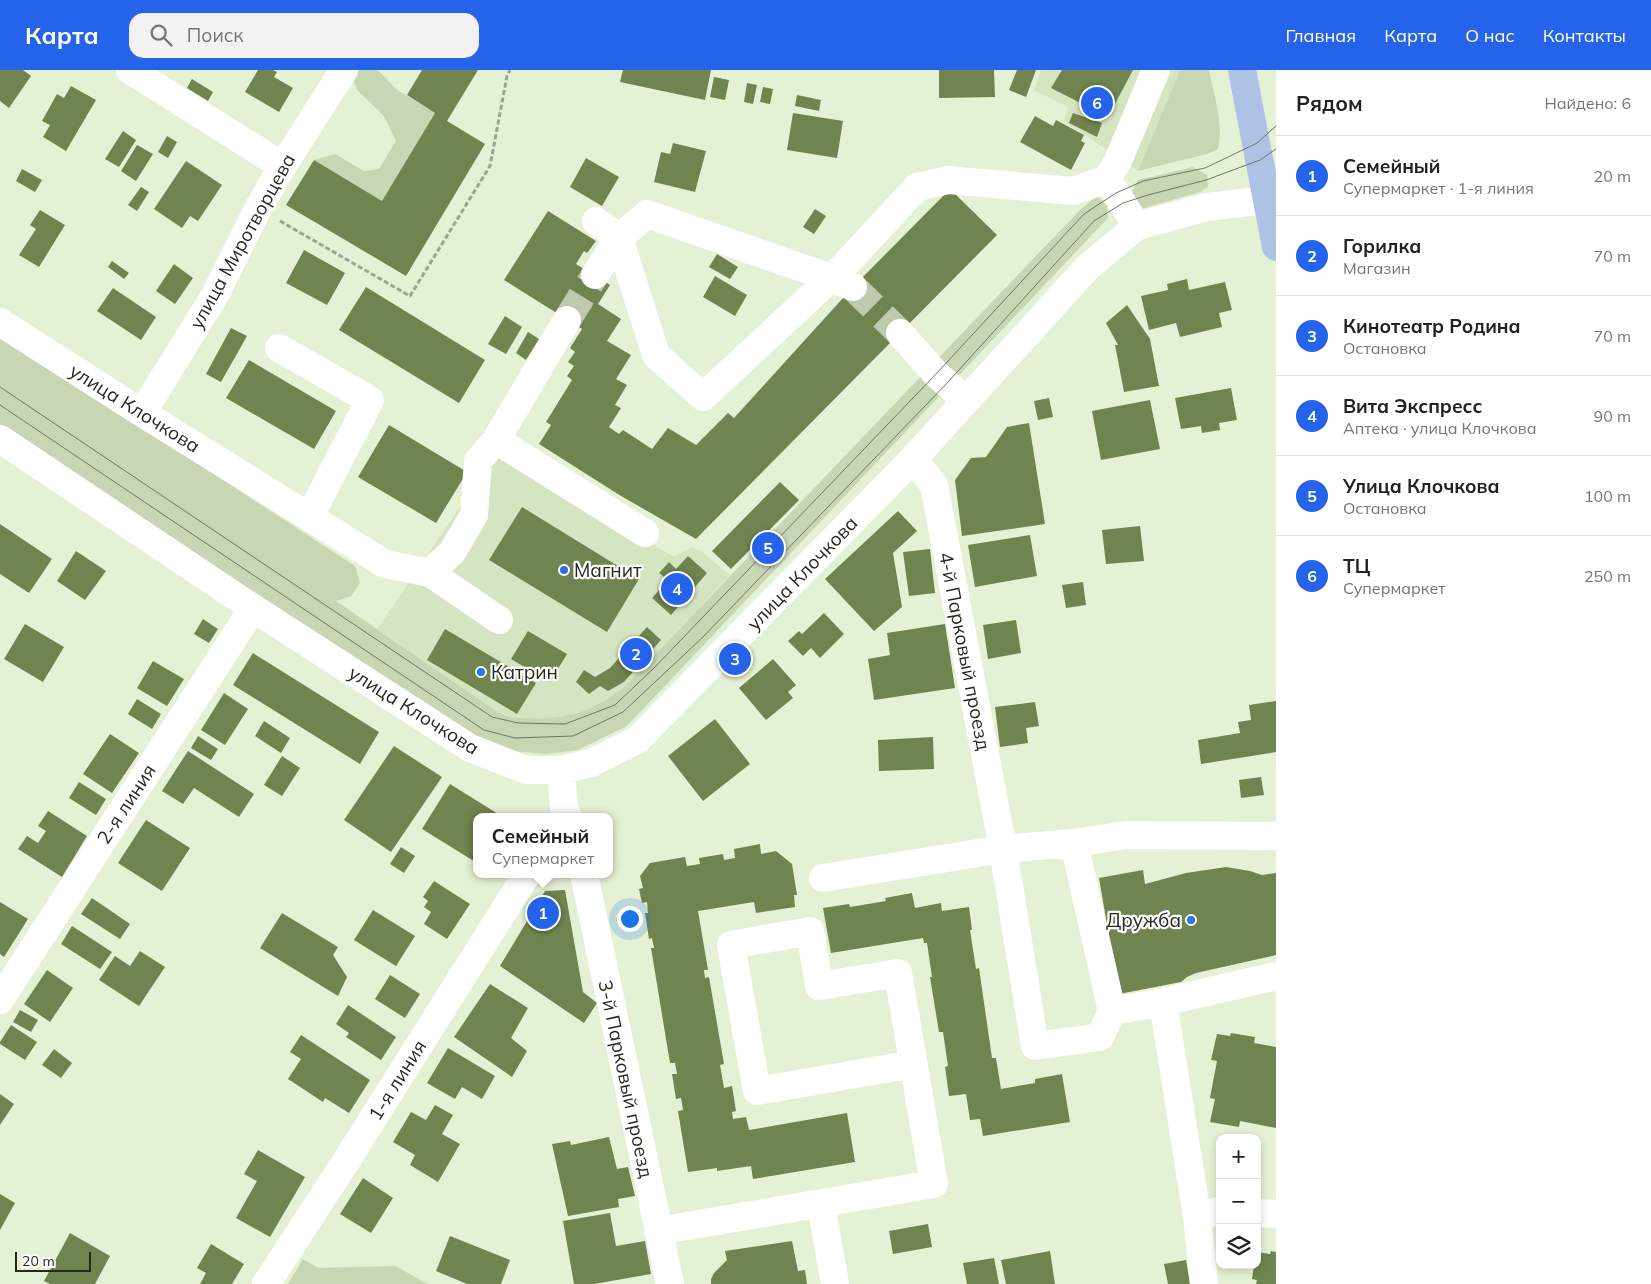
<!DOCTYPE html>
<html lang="ru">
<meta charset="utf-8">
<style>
:root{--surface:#fff;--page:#f2f2f2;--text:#202124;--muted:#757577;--line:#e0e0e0;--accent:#2563eb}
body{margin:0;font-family:Mulish,sans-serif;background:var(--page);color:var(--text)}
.controls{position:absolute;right:15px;bottom:15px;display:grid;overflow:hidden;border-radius:10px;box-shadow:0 2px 8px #0003}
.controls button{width:45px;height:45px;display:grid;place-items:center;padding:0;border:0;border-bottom:1px solid var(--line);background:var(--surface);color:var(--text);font:25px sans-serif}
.scale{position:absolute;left:15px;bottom:12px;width:76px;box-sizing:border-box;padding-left:5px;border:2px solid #24281d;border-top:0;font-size:14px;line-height:18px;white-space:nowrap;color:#24281d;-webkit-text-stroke:4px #fff;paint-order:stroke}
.you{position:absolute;left:629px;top:848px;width:18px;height:18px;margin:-12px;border:4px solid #fff;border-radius:50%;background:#1a73e8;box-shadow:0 0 0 8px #1a73e833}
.badge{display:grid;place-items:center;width:32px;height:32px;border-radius:50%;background:var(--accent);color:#fff;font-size:16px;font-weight:700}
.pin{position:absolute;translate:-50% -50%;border:2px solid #fff;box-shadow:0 1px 5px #0006}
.popup{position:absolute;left:473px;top:743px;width:140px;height:65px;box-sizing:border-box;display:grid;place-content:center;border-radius:10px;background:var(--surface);filter:drop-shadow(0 1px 4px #0005);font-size:16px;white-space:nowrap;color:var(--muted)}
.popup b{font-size:19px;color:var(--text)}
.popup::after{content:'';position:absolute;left:50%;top:100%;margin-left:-10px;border:10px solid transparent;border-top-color:var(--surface)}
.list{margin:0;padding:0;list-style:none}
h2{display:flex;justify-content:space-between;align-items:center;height:65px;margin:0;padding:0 20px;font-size:21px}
h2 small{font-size:16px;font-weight:400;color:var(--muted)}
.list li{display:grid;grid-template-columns:32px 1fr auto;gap:15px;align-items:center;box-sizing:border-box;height:80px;padding:0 20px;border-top:1px solid var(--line)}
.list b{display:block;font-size:19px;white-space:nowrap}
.list p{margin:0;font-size:16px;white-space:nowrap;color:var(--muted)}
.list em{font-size:16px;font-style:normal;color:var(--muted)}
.icon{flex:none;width:28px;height:28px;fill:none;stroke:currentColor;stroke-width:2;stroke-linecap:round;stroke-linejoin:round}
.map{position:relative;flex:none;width:1276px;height:1214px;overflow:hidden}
header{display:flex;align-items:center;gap:30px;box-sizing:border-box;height:70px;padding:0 25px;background:var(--accent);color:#fff}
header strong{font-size:24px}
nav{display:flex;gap:28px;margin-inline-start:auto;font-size:18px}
.search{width:350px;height:45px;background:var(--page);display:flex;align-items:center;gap:12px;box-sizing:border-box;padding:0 18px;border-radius:15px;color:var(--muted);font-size:19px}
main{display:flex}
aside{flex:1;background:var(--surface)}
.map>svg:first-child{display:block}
.built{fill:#d6e5c1}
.green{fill:#c8d6b4}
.building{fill:#70844f}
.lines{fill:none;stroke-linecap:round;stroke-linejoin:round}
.minor-tunnel{stroke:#bec9af;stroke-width:28;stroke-dasharray:28 14;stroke-linecap:butt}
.path{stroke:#9ba48e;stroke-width:3;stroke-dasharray:5 2.5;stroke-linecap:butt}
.minor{stroke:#fff;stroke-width:28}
.major{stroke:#adc2e5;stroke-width:28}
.tram{stroke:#707765;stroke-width:1}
.poi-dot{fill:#2f70dd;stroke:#fff;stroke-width:2}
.labels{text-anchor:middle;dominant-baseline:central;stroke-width:4.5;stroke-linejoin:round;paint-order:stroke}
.street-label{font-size:19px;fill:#24281d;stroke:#fff}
.poi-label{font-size:19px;fill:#24281d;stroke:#fff;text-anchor:start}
</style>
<header>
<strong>Карта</strong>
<div class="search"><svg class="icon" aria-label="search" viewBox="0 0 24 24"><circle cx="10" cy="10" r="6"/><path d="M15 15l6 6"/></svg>Поиск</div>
<nav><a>Главная</a><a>Карта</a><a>О нас</a><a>Контакты</a></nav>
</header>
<main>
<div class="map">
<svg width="1276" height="1214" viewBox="0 0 1276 1214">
<rect width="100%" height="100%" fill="#e5f1d4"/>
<path class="built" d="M1041,0H1180L1138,101L1064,51L1068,37L1034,20Z
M498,381L674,487L691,477L701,481L730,505L625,616L609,629L589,639L564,647L541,650L510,647L492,638L377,559Z"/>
<path class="green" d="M359,0H377L382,4L396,19L435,43L382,131L314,90L335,84L364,101L379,99L396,71L384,46L358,21L353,10Z
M1180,0H1209C1214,26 1224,54 1218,79L1207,84L1138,101Z
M1193,97L1207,105L1208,117L1200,122L1141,139L1130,126L1138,110Z
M1097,126L1107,136L1108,148L627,656L578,680L547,684L512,681L479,672L0,356V265L355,496L360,513L351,526L336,531L492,638C498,641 504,645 510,647C514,648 520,648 525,648C564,651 595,641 625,616L1080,140Z
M303,1189L318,1198L395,1196L428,1214H288Z"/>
<path class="building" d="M0,0H23L31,6L9,38L0,31Z
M258,0H273L277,2L274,7L293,18L279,42L245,22Z
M422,0H478L447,51L485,74L406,206L286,135L314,90L382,131L435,43L407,25Z
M623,0H711L705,30L620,12Z
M939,0H994L995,27L939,28Z
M1017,0H1036L1026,27L1009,20Z
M1062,0H1133L1108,47L1051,18Z
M714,7L729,10L725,30L710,27Z
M192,9L213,22L208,31L187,18Z
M747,13L757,15L753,34L744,32Z
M71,16L96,30L66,81L43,67L50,55L42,51L57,24L64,28Z
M763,17L773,19L770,34L760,32Z
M797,25L821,30L819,41L795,36Z
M793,43L843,51L837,88L787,80Z
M1073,43L1102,53L1097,67L1069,53Z
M1035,46L1053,56L1056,50L1084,65L1081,71L1085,73L1071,100L1020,72Z
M123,61L136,70L119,97L105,89Z
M167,66L177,72L168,88L158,82Z
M673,73L706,81L695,122L654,112L661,82L670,84Z
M137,75L153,84L136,111L121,101Z
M586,88L619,107L602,136L570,117Z
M186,91L222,115L198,151L190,146L182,158L154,139Z
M22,99L42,110L35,122L16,111Z
M141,117L149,122L137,141L128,135Z
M950,119L997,165L696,469L621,426L539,374L551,355L546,352L572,310L567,306L574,296L568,292L575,282L570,278L582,259L504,210L548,141L596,171L587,183L584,181L576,194L610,215L598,234L621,249L607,271L631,285L616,309L627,315L615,335L621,338L609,357L619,364L623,360L652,379L668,358L696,375L728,343L734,348L853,217Z
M815,139L826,146L814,164L803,157Z
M40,140L65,155L39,197L19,185L36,159L30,155Z
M304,180L345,203L327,235L286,213Z
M717,184L738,197L730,209L709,197Z
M112,191L129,203L124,209L108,197Z
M174,194L193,208L175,234L156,221Z
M715,206L747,225L735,246L703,227Z
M1187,209L1189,220L1225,212L1232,240L1219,243L1222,257L1180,267L1176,253L1149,260L1141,226L1168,220L1167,214Z
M366,217L485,290L459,333L339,260Z
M113,218L156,247L141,270L97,241Z
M1127,235L1150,269L1159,316L1124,322L1115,275H1118L1106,253Z
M505,246L522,257L506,284L488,274Z
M231,258L247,266L221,312L206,304Z
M528,262L539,269L526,290L516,283Z
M249,290L336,341L314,379L226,328Z
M1231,318L1237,350L1219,353L1220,360L1202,363L1201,356L1181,359L1175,328Z
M1049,328L1053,347L1038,350L1034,331Z
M1150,330L1160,379L1101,390L1092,341Z
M1029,353L1045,454L962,466L955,410L971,388L986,387L1007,357Z
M389,355L467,402L436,453L358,407Z
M780,412L799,430L731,499L712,481Z
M522,437L639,509L607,562L489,490Z
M898,441L917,461L893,483L902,537L874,561L825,509Z
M0,454L52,489L29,523L0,504Z
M1140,456L1144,491L1106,494L1102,460Z
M1030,465L1037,506L975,517L968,475Z
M930,479L935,523L909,526L903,482Z
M76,481L106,501L85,530L57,511Z
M688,486L707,503L671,545L652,528L668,510L659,503L669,492L676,499Z
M1083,512L1086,535L1066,538L1062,515Z
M824,543L844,564L820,588L811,578L803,586L788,571L799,561L802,564Z
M203,549L218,559L209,573L194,564Z
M1016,550L1021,583L988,589L983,555Z
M25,554L64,577L43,612L4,589Z
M945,554L955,618L874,630L868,589L890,585L887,563Z
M647,557L661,570L624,612L608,621L600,616L589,624L576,612L584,600L595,607L610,598Z
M445,559L536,613L517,644L427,590Z
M528,561L567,584L550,612L511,589Z
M253,583L379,662L360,694L233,615Z
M773,589L796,615L788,622L793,628L766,650L739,618Z
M153,591L184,609L167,636L137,618Z
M224,623L248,639L225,675L201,660Z
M137,629L161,644L152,659L128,644Z
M1276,631V682L1201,694L1198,670L1240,663L1238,652L1251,650L1249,635Z
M1035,632L1039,656L1026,658L1028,673L1000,677L995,637Z
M715,649L750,694L703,731L668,686Z
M264,651L290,668L281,683L255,666Z
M110,664L139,683L112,723L83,704Z
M198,666L218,679L211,690L191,678Z
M933,667L934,699L879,701L878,670Z
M394,676L442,707L391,782L344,750Z
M188,681L254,724L239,747L194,718L183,734L162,721Z
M282,686L300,698L282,726L264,715Z
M1261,707L1264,725L1241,728L1239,710Z
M79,712L106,729L96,745L69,728Z
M450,714L503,747H477V793L422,759Z
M48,741L87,766L62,807L18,779L27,766L38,773L46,761L38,756Z
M146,750L190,778L162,821L118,793Z
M760,774L761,784L776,781L792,794L797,825H794L795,837L756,843L754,832L698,841L708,900H704L705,908L709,907L724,994L720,995L724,1018L732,1016L736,1041L732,1042L733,1049L746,1047L749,1060L847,1043L855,1092L753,1109L751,1096L717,1101V1098L688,1102L678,1041L683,1040L681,1028L676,1029L672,1004H677L675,993H670L651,878H654L652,868L649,869L645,843H648L647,832L642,833L639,819L643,818L640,806L650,793L685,787L687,796L700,794L699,788L723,784L724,790L735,788L734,779Z
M401,777L415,786L404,803L390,794Z
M1226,797L1250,801L1262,805L1276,803V885L1196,903L1187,907L1181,912L1119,924L1099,808L1143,800L1145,814L1186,803Z
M434,811L470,834L447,869L424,854L431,842L424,837L428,831L423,827Z
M565,820L583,922L597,933L584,953L500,896L545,821Z
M912,823L915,838L941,833L942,841L969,837L972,860H970L976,899L979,898L992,988H996L1001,1019L1035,1013V1009L1062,1004L1070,1052L983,1066L980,1049L970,1050L966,1024L949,1026L945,997L948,996L943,962H939L930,907H932L927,873H924L923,868L831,883L823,838L849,834L850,837L886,831L885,828Z
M92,828L130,854L120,869L81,844Z
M0,832L28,849L4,887L0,884Z
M373,840L415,866L396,896L354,870Z
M282,843L338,877L333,885L347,907L338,926L260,878Z
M72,856L112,882L100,899L61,874Z
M140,881L165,897L139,936L99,910L115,886L130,896Z
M47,900L73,918L50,952L24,934Z
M390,905L420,924L405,948L375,929Z
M490,914L528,938L511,968L527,981L512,1007L454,967Z
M348,935L396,967L381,990L346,967L349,963L336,954Z
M20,940L38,950L31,962L13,952Z
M11,955L37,972L25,990L0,974V972Z
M1231,963L1255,967L1254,973L1276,977V1058L1240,1051L1239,1057L1210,1052L1215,1029L1210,1028L1217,991L1211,990L1217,964L1230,966Z
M301,965L370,1010L349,1043L325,1028L323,1032L288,1009L301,989L290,982Z
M448,978L495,1006L482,1029L462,1017L455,1029L427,1013Z
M54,979L72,993L61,1008L42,995Z
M0,1024L14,1034L0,1055Z
M435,1035L453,1045L442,1064L460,1074L438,1112L410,1095L415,1085L393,1072L411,1042L426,1050Z
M609,1067L617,1099L628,1097L635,1126L618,1129L619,1137L568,1146L552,1074L570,1071L571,1075Z
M258,1080L305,1107L270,1167L236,1148L257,1111L244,1104Z
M363,1108L393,1128L371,1163L340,1144Z
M0,1124L15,1133L0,1160Z
M610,1143L616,1176L645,1171L651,1204L594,1214H574L563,1151Z
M928,1154L932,1177L893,1184L889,1161Z
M70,1163L110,1186L95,1214H50L44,1211Z
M450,1166L510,1190L501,1214H467L436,1201Z
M792,1171L798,1201L805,1200L807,1214H711V1209L714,1203L727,1190L725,1181Z
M211,1174L244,1194L232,1214H200L206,1203L197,1198Z
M1050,1181L1055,1214H1006L1001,1190Z
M1271,1181L1276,1182V1214H1256L1257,1210L1252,1209L1254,1195H1257V1182L1270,1184Z
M994,1188L999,1214H967L963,1193Z
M1186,1190L1190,1214H1168L1164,1194Z"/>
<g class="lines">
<path class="minor-tunnel" d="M853,217L900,263
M567,250L595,205"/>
<path class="path" d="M280,151L410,226L490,96L507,6L510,0"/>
<path class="minor" d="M130,0L268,87L282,97
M1107,109L1118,91L1156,0
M595,205L619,168L596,151
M853,217L831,208L647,144L619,168L656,285L703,327L831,208L843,197L917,117L948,110L1073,121L1107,109L1137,156
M0,252L142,343L385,494L430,503L499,550
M900,263L936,304L966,330
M279,278L370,330L310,446
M142,343L215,225L259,137L282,97L344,0
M0,369L253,538L470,678L526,700H561L591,693L637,670L913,389L1088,197L1137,156L1207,137L1267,130L1276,131
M496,370L645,463
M913,389L934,415L1003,779L1074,773L1125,765L1276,766
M430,503L452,482L474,445L478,391L496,370L567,250
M561,700L564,739L568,747
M1074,773L1112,941L1163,932L1276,906
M584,804L670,1214
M823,808L1003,779L1035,976L1100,967L1112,941
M0,930L253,538
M1163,932L1197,1146L1204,1214
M821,1134L835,1214
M1257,1143L1276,1144
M1197,1146L1220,1141
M658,1161L934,1114L898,903L819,916L810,861L731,875L757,1021L914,994
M266,1214L345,1093L527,804"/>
<path class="major" d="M1242,0L1276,177"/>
<path class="tram" d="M0,317L492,647L518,653L565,654L615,635L655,597L936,304L1084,144L1116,123L1143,111L1205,98L1224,89L1257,73L1276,56
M0,335L484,660L515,668L573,666L623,642L703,567L948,312L1094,151L1123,133L1148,125L1206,110L1260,90L1276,79"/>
</g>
<g class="poi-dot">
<circle cx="564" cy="500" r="5"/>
<circle cx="481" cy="602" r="5"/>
<circle cx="1191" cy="850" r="5"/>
</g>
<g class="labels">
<g class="street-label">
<text transform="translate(242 171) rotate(-61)">улица Миротворцева</text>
<text transform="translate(135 338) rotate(32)">улица Клочкова</text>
<text transform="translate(802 503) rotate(-46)">улица Клочкова</text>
<text transform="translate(965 581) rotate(79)">4-й Парковый проезд</text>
<text transform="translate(414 640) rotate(32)">улица Клочкова</text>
<text transform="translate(126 734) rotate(-57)">2-я линия</text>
<text transform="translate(626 1009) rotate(78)">3-й Парковый проезд</text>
<text transform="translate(397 1010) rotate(-58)">1-я линия</text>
</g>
<g class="poi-label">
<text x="574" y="500">Магнит</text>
<text x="491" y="602">Катрин</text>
<text x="1181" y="850" text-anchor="end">Дружба</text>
</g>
</g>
</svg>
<div class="controls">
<button>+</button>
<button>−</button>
<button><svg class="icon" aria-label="layers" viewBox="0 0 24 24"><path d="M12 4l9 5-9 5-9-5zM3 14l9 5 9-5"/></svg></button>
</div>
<div class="scale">20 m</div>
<div class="you"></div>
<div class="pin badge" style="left:543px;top:843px">1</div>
<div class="popup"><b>Семейный</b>Супермаркет</div>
<div class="pin badge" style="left:636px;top:584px">2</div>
<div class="pin badge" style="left:735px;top:589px">3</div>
<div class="pin badge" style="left:677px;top:519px">4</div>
<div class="pin badge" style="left:768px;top:478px">5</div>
<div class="pin badge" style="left:1097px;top:33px">6</div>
</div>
<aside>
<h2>Рядом<small>Найдено: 6</small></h2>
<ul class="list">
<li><span class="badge">1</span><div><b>Семейный</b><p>Супермаркет · 1-я линия</p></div><em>20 m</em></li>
<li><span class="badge">2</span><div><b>Горилка</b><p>Магазин</p></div><em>70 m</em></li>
<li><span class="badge">3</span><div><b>Кинотеатр Родина</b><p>Остановка</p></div><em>70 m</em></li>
<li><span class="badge">4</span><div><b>Вита Экспресс</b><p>Аптека · улица Клочкова</p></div><em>90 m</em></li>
<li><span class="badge">5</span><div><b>Улица Клочкова</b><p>Остановка</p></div><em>100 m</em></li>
<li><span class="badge">6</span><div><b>ТЦ</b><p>Супермаркет</p></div><em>250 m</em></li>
</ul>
</aside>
</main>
